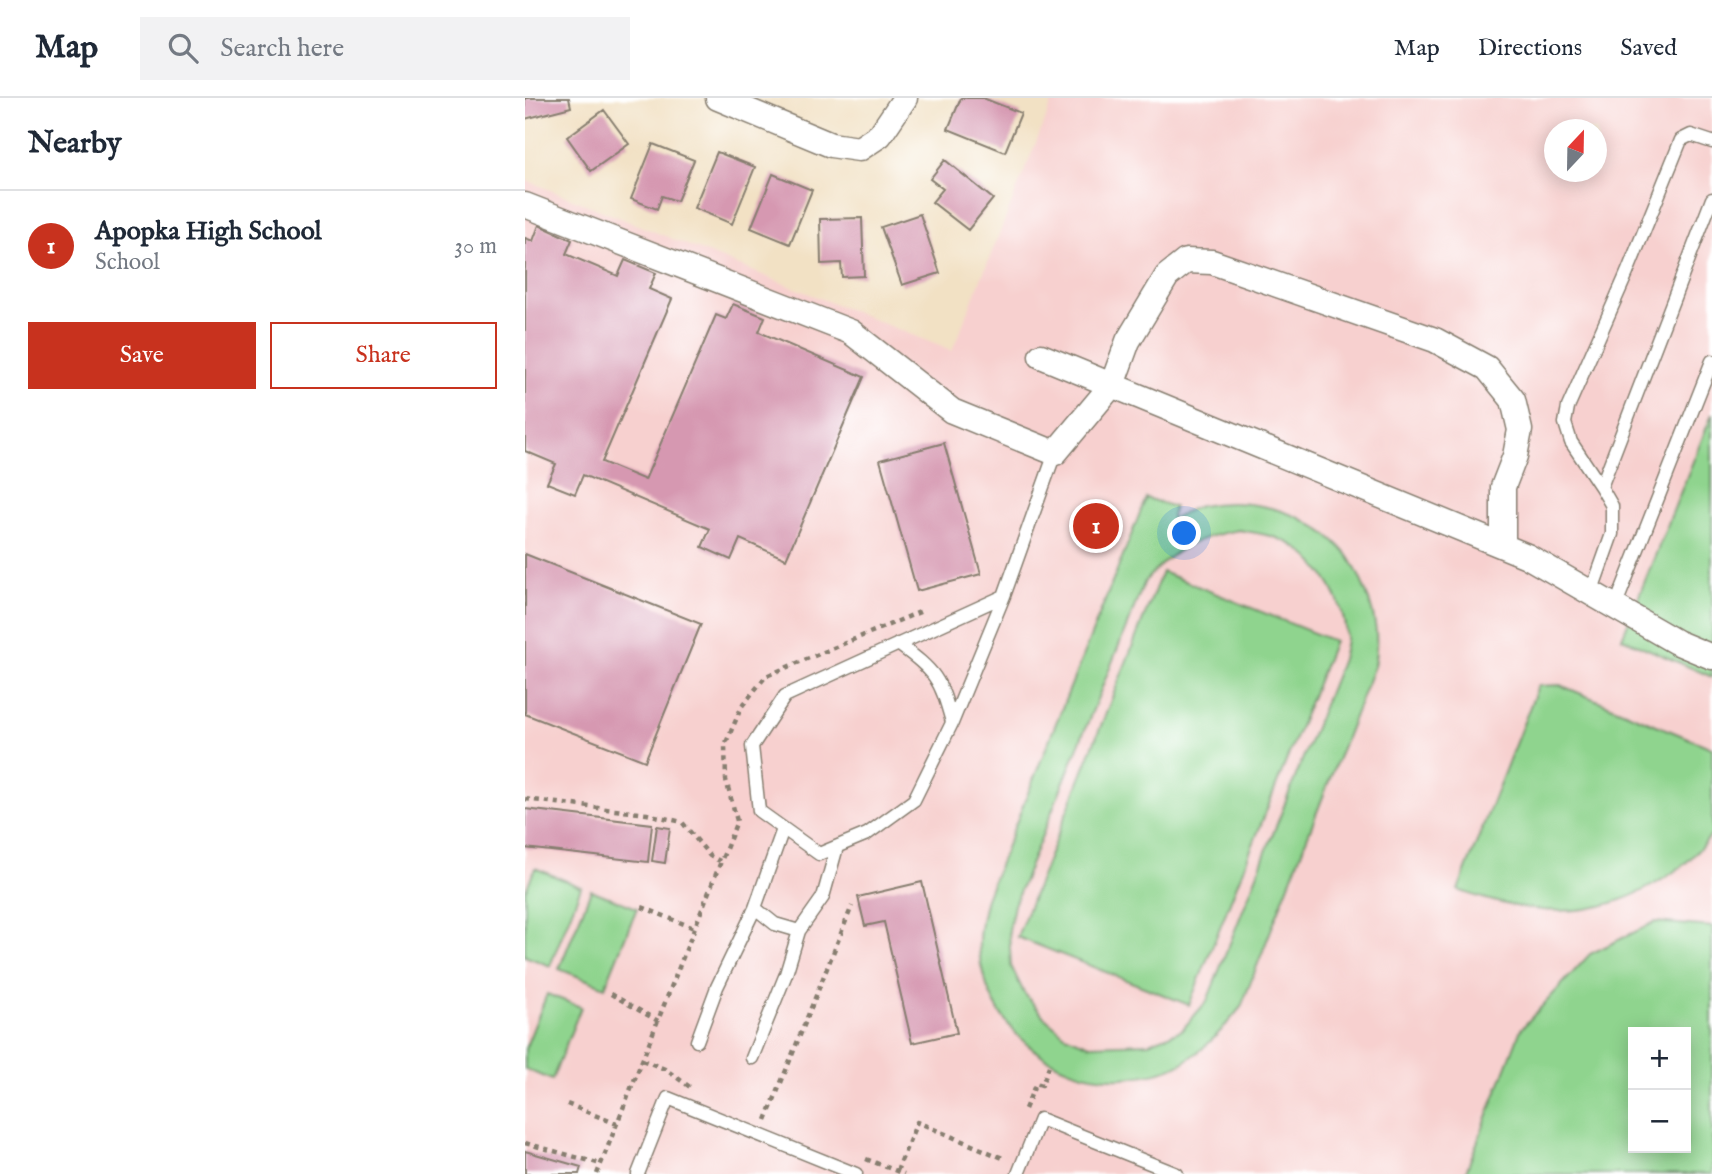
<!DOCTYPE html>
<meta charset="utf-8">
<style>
:root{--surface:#fff;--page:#f2f2f3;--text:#1f2937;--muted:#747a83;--line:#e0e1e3;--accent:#c8321e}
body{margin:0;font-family:"IM FELL English",serif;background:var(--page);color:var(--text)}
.controls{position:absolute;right:21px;bottom:21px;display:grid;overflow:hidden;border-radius:0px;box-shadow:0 4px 18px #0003}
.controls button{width:63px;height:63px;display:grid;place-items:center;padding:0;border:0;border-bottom:2px solid var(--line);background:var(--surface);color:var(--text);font:35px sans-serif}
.compass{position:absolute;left:1019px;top:21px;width:63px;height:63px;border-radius:50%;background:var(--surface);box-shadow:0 4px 18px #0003;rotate:22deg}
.you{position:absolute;left:660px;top:436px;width:24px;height:24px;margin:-18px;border:5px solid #fff;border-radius:50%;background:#1a73e8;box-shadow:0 0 0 10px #1a73e833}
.badge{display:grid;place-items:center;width:46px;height:46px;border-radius:50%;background:var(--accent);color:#fff;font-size:23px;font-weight:700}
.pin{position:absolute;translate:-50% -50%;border:4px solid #fff;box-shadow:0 2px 7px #0006}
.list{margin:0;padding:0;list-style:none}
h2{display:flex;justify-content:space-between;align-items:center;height:91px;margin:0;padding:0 28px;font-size:30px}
h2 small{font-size:23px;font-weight:400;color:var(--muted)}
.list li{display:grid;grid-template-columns:46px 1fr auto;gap:21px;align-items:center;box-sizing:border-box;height:112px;padding:0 28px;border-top:2px solid var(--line)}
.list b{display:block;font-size:26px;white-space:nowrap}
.list p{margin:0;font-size:23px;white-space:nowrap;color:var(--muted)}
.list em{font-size:23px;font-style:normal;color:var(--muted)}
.actions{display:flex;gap:14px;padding:21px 28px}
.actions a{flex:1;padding:16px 0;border:2px solid var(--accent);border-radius:0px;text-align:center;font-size:24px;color:var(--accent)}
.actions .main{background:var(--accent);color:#fff}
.icon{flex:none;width:38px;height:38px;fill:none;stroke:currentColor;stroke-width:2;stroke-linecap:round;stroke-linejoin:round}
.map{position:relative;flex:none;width:1187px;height:1076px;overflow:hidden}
header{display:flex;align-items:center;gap:42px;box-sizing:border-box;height:98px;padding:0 35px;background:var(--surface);border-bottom:2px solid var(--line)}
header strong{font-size:33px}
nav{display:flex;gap:38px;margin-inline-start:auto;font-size:24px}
.search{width:490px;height:63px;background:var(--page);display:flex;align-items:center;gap:18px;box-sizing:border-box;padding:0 24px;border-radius:0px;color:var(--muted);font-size:26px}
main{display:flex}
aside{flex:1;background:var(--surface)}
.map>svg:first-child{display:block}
.built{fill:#f7d0cf;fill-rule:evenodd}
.green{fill:#8fd48e;stroke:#567855;stroke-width:2;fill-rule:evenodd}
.building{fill:#d698b1}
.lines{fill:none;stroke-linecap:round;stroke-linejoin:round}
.lane-casing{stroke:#877e70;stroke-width:15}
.street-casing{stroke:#877e70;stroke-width:27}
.path{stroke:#877e70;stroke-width:4.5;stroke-dasharray:5 5;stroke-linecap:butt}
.lane{stroke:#fff;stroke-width:12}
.street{stroke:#fff;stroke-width:24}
</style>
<header>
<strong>Map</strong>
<div class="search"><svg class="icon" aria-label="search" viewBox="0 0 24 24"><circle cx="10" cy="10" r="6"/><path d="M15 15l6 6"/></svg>Search here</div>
<nav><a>Map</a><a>Directions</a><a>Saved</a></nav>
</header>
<main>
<aside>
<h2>Nearby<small></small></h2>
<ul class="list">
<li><span class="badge">1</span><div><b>Apopka High School</b><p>School</p></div><em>30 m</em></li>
</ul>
<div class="actions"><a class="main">Save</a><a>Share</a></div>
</aside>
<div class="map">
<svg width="1187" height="1076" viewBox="0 0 1187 1076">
<rect width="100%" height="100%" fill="#fff"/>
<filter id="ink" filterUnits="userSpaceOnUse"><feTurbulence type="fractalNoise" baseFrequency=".0143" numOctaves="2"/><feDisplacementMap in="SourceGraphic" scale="14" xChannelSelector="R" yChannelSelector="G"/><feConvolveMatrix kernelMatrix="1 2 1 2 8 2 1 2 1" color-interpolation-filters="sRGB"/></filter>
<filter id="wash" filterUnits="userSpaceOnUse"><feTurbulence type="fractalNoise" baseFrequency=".00686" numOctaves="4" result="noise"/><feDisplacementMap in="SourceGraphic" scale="28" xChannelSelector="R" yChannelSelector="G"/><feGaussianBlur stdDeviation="1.57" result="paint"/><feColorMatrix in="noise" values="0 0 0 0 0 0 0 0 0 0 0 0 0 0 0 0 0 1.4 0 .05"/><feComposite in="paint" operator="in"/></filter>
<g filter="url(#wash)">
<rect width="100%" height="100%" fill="#f2e1c4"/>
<path class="built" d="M529,0H1187V316L1097,540L1187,579V1076H0V82L427,253ZM1030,32H1072V74H1030ZM1108,934H1161V1050H1108Z"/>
<path class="green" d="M1187,316V579L1097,540Z
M621,400L649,409L646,422C655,417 665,410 675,408C728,398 786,414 822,456C830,467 836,482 841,494C851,520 854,541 849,568L716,909C698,931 683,949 659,964C642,975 618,978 598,980C525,984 460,926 454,852C453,834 457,817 461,800ZM714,432C733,435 755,438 772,450C799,469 820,505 821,539C821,546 818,554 817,561L682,903L657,932L624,945L565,947L540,937L521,921L499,895L486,868L484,832L489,807L620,483C648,451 672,439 714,432Z
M637,474L809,543L664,907L492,839Z
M1035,587L1187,650V737C1177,747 1168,760 1157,768C1083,824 1017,822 933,792L1013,588Z
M10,770L56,789L25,868L0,858V794Z
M66,792L112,810L80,889L34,871Z
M1130,824L1187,829V1076H940L996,931L1065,856ZM1108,934H1161V1050H1108Z
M22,896L56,909L27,982L0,971V951Z"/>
<g id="blocks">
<path class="building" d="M0,0H44L46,9L0,21Z
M436,0H458L496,15L480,54L423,31Z
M79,12L104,46L66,73L42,39Z
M128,46L169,62L152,103L137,98L132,111L106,101Z
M192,54L230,69L207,126L169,110Z
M420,62L468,101L443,132L407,104L418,91L405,81Z
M248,76L287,92L265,146L226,130Z
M395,116L415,175L377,187L356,129Z
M337,120L339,178L317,179L316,165L296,166L295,121Z
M14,127L47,142L41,156L93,178L100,162L131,175L124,191L147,201L77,364L120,382L191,217L201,221L208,206L240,219L234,234L339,279L261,461L215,441L206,462L177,449L185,431L58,377L50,396L22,385L31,366L0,353V140L8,143Z
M419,345L456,476L392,493L355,362Z
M0,456L176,526L120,663L0,616Z
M0,711L127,726L123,764L0,750Z
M132,728L145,730L140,765L127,763Z
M397,784L432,935L387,945L359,824L340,828L333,799Z
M0,1053L56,1069L54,1076H0Z"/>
</g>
</g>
<g filter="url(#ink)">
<use href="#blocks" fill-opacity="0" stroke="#877e70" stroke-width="2"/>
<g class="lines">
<g class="lane-casing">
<path id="lane" d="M1076,389L1046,344L1040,325L1043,309L1102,175L1156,42L1166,37L1187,44
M1066,495L1087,436V408L1076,389L1187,101
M479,498L260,598L227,648L234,713L294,756L342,736L389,702L427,625L479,498L530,355
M1090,509L1187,263
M373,546C411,574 415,580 427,624
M258,731L230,810L250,826L274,833L298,799L312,749
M172,943L192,889L230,810
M227,960L261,876L274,833
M113,1076L143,1000L331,1076
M493,1076L515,1021L652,1076"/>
</g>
<g class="street-casing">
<path id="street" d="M193,0L306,47L334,51L355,37L380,0
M0,107L326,234L427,313L530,355L587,287L603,243L642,178L661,163L687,164L910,242L962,270L988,302L995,332L990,358L978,389V448
M516,258L1002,458L1151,544L1187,559"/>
</g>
<path class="path" d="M0,701L122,716L157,724L185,758L195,763
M117,809L169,830
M86,896L133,923
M117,962L140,971L165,989
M42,1006L92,1026
M500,1011L511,985L517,987L524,968
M241,1022L327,808
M0,1045L76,1066
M341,1061L379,1076
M372,1073L392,1024L480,1061
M72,1076L212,723L201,682L200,647L217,608L241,578L397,513"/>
<use href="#lane" class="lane"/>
<use href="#street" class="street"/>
</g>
</g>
</svg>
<div class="controls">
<button>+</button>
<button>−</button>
</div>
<svg class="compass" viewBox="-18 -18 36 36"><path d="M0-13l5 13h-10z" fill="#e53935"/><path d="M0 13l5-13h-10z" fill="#747a83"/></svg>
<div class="you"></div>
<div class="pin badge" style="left:571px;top:428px">1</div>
</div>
</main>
